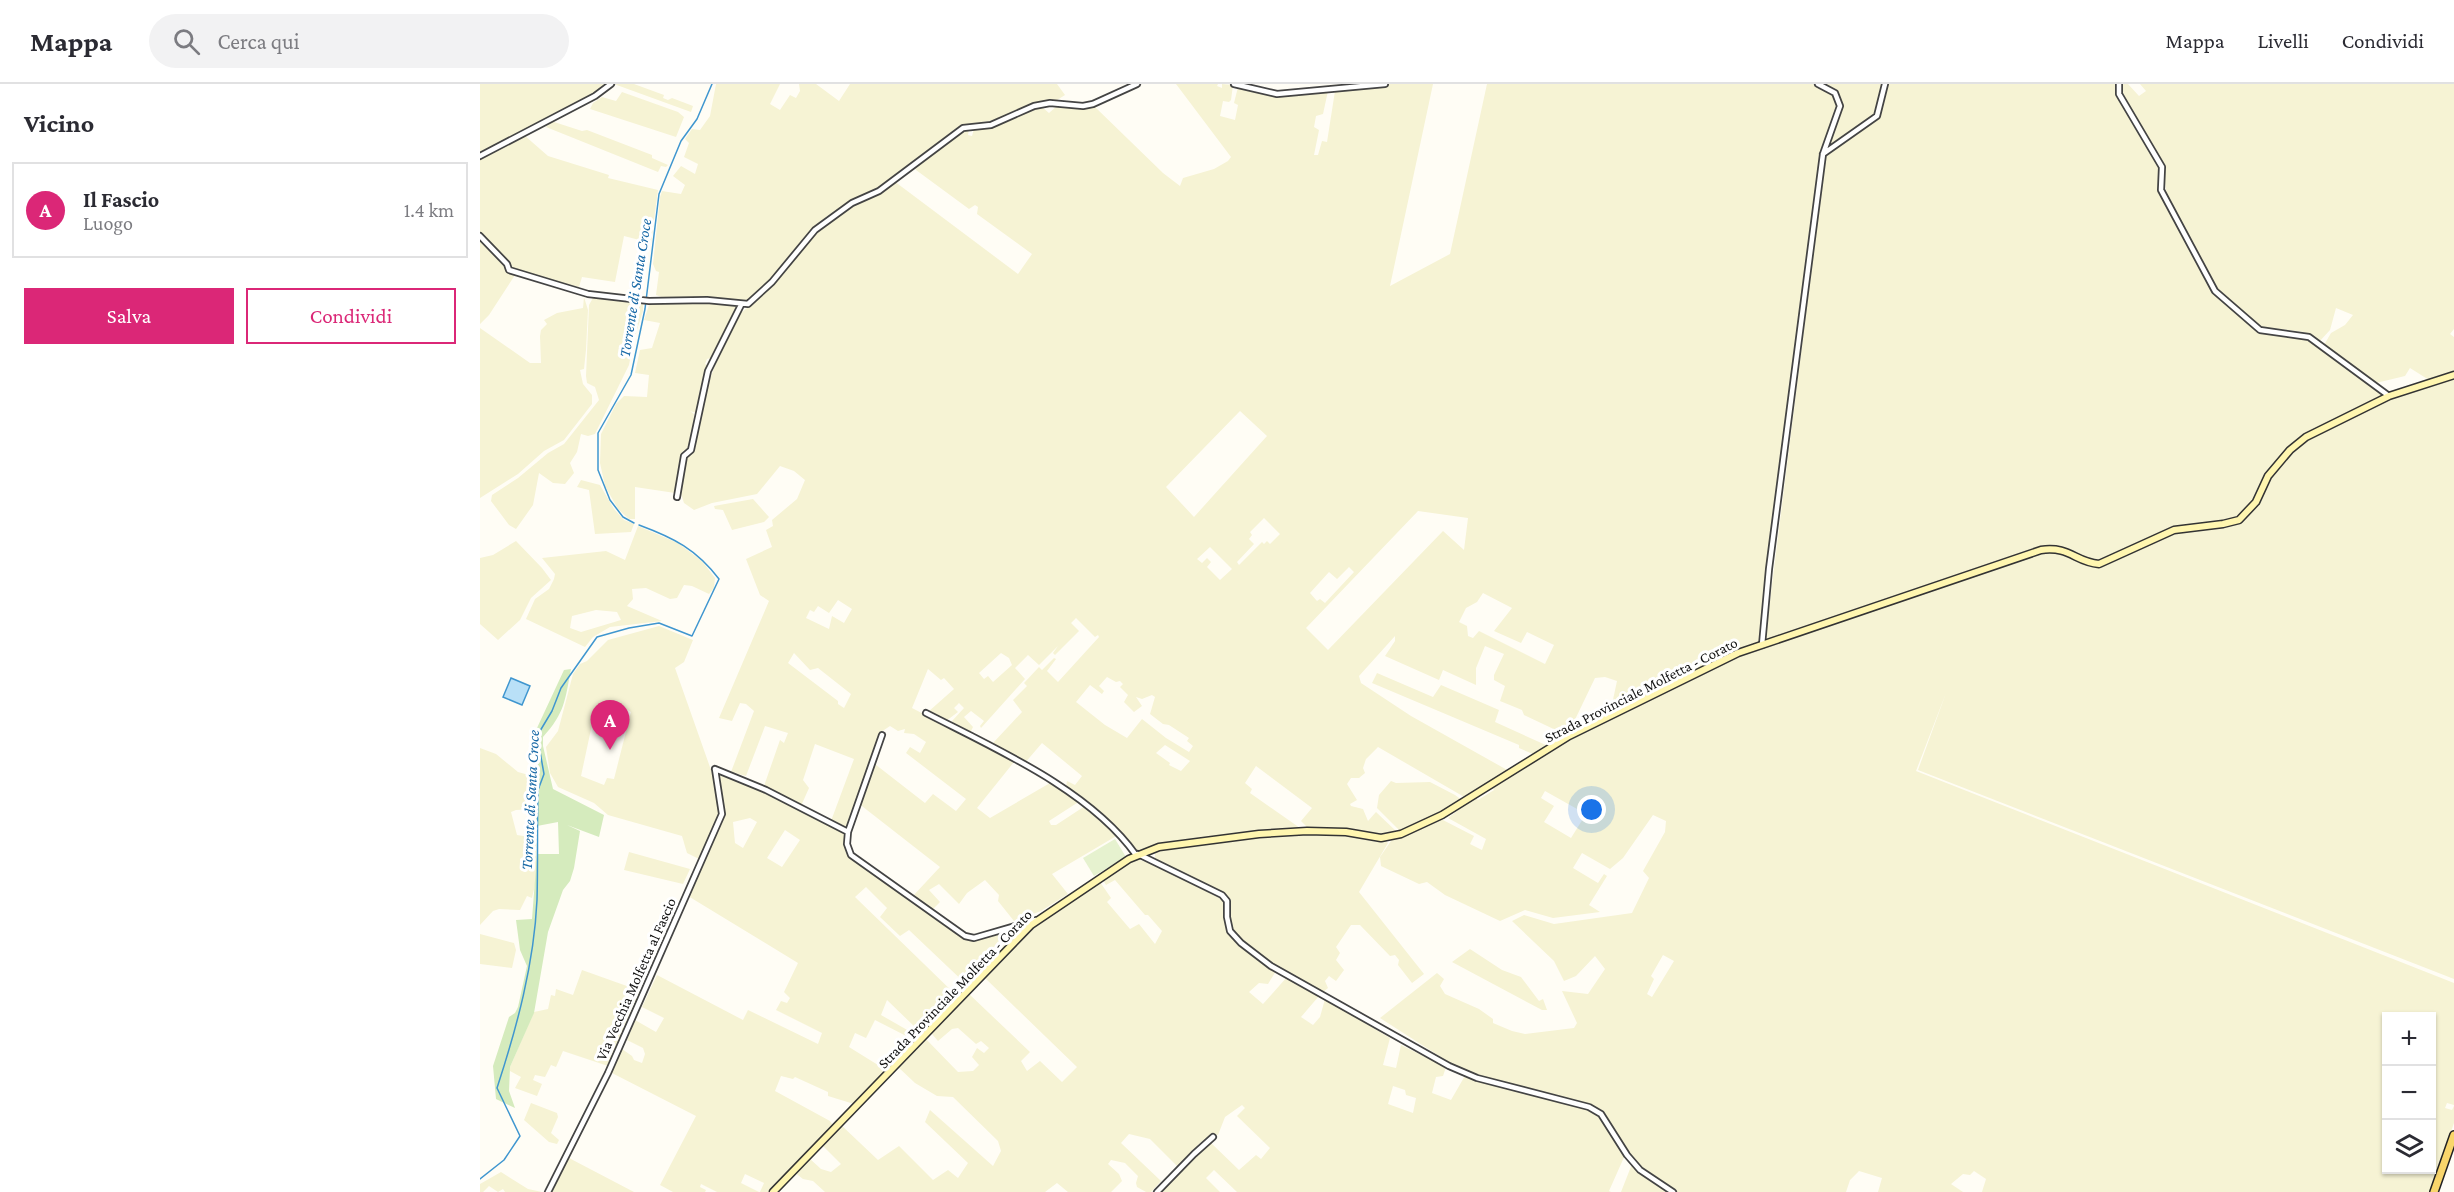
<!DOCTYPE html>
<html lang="it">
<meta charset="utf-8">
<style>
:root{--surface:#fff;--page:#f2f2f3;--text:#2b2b33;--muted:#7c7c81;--line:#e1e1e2;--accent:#db2777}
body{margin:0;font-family:"Crimson Pro",serif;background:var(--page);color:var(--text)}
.controls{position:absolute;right:18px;bottom:18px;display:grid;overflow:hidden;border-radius:0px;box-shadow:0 2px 4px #0004}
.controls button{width:54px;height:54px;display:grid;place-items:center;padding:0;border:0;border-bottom:2px solid var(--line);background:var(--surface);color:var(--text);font:30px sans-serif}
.you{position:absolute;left:1112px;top:726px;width:21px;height:21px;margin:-15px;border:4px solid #fff;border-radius:50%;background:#1a73e8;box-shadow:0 0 0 9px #1a73e833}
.badge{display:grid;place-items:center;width:39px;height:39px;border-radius:50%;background:var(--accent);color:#fff;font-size:20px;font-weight:700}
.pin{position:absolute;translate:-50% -50px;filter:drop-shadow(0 2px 3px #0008)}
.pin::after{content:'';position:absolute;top:32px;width:21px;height:18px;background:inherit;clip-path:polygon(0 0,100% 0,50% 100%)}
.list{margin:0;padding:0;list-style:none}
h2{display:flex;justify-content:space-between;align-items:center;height:78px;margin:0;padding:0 24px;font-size:26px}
h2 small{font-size:20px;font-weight:400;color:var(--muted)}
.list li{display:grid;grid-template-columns:39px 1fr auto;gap:18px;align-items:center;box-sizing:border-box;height:96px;margin:0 12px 12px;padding:0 12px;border:2px solid var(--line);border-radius:0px}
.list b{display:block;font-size:22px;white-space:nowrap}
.list p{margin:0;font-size:20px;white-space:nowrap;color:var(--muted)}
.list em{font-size:20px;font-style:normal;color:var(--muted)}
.actions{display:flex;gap:12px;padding:18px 24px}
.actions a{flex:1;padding:14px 0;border:2px solid var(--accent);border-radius:0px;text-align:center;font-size:21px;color:var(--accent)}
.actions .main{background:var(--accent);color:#fff}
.icon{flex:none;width:33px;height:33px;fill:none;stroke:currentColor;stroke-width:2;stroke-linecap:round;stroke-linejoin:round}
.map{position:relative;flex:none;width:1974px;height:1108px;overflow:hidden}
header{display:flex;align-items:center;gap:36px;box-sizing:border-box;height:84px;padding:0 30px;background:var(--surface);border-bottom:2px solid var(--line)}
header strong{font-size:28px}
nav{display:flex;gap:33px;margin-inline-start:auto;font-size:21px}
.search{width:420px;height:54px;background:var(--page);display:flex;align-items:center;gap:15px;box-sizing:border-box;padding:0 21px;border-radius:33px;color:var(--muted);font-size:22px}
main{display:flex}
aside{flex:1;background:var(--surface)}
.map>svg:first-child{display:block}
.farmland{fill:#f6f3d4;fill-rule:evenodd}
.green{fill:#d5ebbd}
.pitch{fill:#e6f2cf}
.water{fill:#b9e0f7;stroke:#3f96cf;stroke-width:1.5}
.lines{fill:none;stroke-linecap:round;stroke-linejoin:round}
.stream{stroke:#3f96cf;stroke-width:1.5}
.street-casing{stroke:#444;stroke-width:8}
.secondary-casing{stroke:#333;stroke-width:9}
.primary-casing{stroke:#222;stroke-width:10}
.street{stroke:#fff;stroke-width:4.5}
.secondary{stroke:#fff6b0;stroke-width:6}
.primary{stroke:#f9d66b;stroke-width:7}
.labels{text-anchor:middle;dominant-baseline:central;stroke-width:6;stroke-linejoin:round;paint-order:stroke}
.street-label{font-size:15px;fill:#111;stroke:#fff}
.water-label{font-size:16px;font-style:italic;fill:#1768a6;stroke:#fff}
</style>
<header>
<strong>Mappa</strong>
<div class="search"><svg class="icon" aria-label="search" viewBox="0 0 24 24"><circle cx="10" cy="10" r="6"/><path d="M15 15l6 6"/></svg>Cerca qui</div>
<nav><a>Mappa</a><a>Livelli</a><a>Condividi</a></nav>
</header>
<main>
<aside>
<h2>Vicino<small></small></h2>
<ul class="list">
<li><span class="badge">A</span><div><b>Il Fascio</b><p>Luogo</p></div><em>1.4 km</em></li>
</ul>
<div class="actions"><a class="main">Salva</a><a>Condividi</a></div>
</aside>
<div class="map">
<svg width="1974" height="1108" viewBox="0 0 1974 1108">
<rect width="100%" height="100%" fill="#fffdf5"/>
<path class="farmland" d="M0,0H125L114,11L84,24L0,69Z
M134,0H154L184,11L183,14L188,16L192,14L213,22L211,28Z
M236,0H300L290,20L300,26L310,11L316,14L320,7L319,0H336L359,17L370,0H577L585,11L574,18L550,20L515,36L481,41L402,101L347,132L330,148L301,185L265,219L222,213L184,214L176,211L179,188L176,187L173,180L180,113L182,107L201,110L205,101L193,92L201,82L215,90L218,80L204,73L209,59L205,55L212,45L220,46L230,32Z
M696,0H738L737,2L742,4V0L753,1L751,16L749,18L743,17L740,32L755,36L758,21L754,19L758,3L791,12L848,7L843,30L836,32L834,43L839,46L834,71H838L842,57L847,58L855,7L902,0H953L910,202L970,170L1007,0H1332L1346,4L1353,11L1357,21L1342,71L1280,558L1133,627L1131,625L1137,597L1125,593L1115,594L1090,646L1082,649L1044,631L1042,626L1020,617L1025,602L1014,596V591L1024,570L1005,562L996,584V601L963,586L959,596L905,572L915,557V552L879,592L881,599L931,632L1029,687L986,714L898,663L886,675L883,684L885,689L879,694H871L867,700L877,716L870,720L871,722L883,725L888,737L896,728L917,748L901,752L865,745H829L821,737L832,724L776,682L765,699L772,705L770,709L820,744L674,762L656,767L642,750L608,719L586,703L587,697L595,701L602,692L562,659L544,680L537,677L534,678L497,724L510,734L570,699L600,717L569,737L571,741H576L605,722L638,751L572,790L588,810L561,827L534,837L518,817L519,811L505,796L487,809L479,820L459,800L449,806L460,818L451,827L432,813L460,783L378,719L368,744L351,737L374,675L335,660L323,696L329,704L321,722L284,702L300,656L304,659L308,649L285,642L266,692L251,688L274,627L266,620L260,619L252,637L239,634L289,517L280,511L266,475L292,463L286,446L293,442L292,436L317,415L325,396L314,387L300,382L277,410L232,419L214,426L204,419L201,410L202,389L205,375L213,368L225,308L239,271L258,231L271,221L310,179L336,147L360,127L414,97L538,190L552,170L497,130L498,123L495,121L489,125L436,86L434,81L482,46L489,45L488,51L492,52L494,45L511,43L562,23L569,29L577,22L603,24L614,22L683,89L700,102L703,94L734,85L748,77L751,73ZM760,327L787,352L714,433L686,403ZM938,427L988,434L984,466L963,447L848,566L826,544ZM784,434L800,450L790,460L787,457L784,460L782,458L759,481L757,478L774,460L769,455L772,451L770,448ZM730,463L752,485L740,496L727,483L731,478L727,474L722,479L717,475ZM869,483L874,488L845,519L840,515L837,517L830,509L849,488L857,495ZM1003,509L1032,524L1014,547L1041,559L1047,548L1074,561L1065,580L999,547L993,554L988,552L987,542L979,538L986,524L997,518ZM358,516L372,525L364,539L352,532L349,545L326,534L330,526L334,528L338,522L349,529ZM596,534L615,553L618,551L619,553L578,598L567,587L576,575L574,574L562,586L559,583L544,599L547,602L533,616L542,628L513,659L519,663V669L432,624L448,585L461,596L464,594L474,605L448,628L466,637L478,628L474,624L479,619L484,624L472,637L474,641L490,649L493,643L484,633L491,627L504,637L500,642L501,644L545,595L535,584L548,571L559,581L578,562L573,569L575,571L599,547L591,539ZM314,569L330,586L338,584L371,610L364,624L358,620V617L308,579ZM521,569L529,574L532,581L513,598L508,592L504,595L499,589ZM627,593L636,598L640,597L643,600L640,603L648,611L644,618L654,628L662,622L656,613L662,615L672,611L675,613L670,630L683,640L689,641L709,654L707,657L713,662L709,668L686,654L662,635L647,654L625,641L596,618L610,601L622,610L624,607L619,602ZM410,642L418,647L425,645L424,649L434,650L446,658L440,669L430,663L426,669L486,715L476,727L453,710L445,719L391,677L401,648ZM685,661L710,677L701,687L689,681L690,679L676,669Z
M1346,0H1403L1396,29L1349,62L1361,21L1358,10Z
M1406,0H1638L1639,10L1680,85L1682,105L1738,210L1781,245L1822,251L1899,307L1904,313L1818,355L1790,387L1768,425L1759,434L1743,439L1695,443L1618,480L1609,478L1582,463L1564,464L1285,557L1346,69L1398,30Z
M1642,0H1648L1659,12L1666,7L1660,0H1974V245L1970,250L1974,253V288L1949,296L1930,284L1925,292L1896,299L1844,261L1851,249L1865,241L1873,231L1856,224L1850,246L1839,258L1824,248L1782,243L1774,239L1740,208L1724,183L1687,112L1682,80L1641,9Z
M142,8L198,28L204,33L196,53L110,25L113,19L122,13L136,17Z
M71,37L102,47L107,46L172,71V74L188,81L186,83L181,82L178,88L66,43Z
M44,51L68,72L129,91L128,94L178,106L171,159L144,152L135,198L102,193L99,203L30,186L28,177L0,151V74Z
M0,154L29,187L35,191L9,231L0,240Z
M114,212L163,218V227L154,255L149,281L115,350L108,352L101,350L97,368L90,379L94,389L85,400L73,399L59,389L53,421L36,445L29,441L11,417L12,411L38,394L68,369L84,360L119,316L115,303L107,299L106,292L109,221Z
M104,213L108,226L106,266L104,285L100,286L103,300L112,311V320L84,356L64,367L38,390L0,414V244L50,279H61L60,252L61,246L67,240L64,236L77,229L103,224Z
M170,218H235L257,222L234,273L227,275L225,280L229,282L220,305L216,329L210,327L214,330L211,362L202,368L195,409L155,403V435H149L138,425L125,402L120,379L121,350L136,320L144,312L167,313L169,291L155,289L160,266L172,264L180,239L164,236Z
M1974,293V895L1438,686L1466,609L1436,687L1974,899V1021L1967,1019L1965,1024L1972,1026L1974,1022V1039L1950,1108H1502L1506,1095L1494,1087L1490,1091L1483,1090L1471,1100L1483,1108H1398L1402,1094L1379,1087L1370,1096L1366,1108H1193L1152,1077L1122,1032L1114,1024L999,993L978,984L900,934L957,889L964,895L960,902L965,910L999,925L1013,935V939L1032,947L1045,950L1094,944L1097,939L1082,907L1108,910L1125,885L1115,872L1096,892L1084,897L1074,877L1032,837L1044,831L1074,840L1152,829L1169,794L1163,787L1185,748L1186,737L1173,731L1143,774L1130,785L1102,769L1093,784L1118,799L1124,790L1127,792L1109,821L1120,828L1073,834L1045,826L1020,837L965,811L947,798L939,800L901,782L900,773L913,754L929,751L961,735L994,752L990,760L1002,766L1006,755L968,734L995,713L998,716L1014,706L1012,703L1106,644L1251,574L1512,485L1573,466L1583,468L1609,481L1629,480L1695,447L1760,436L1777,420L1791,391L1826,355L1900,316ZM1065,707L1106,730L1091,754L1064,738L1074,722L1061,714ZM1183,871L1194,877L1172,913L1167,910L1174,895L1171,892ZM1906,932H1952V1086H1906Z
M101,396L120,401L134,425L144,436L154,440L151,448L115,450L109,406L97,403Z
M273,415L289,433L284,438L252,446L243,426L235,425L234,422Z
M158,442L198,459L222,477L235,494L234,504L229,510L212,502L204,501L197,514L190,515L166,504L152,505L153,515L147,522L182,537L130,543L113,553L105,563L46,535L55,515L69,505L74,495L75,490L62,474L126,467L145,476ZM116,526L137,528L141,536L101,548L90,544L92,532Z
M36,457L62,484L71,496L51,514L40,536L18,556L0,540V474L13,471Z
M179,542L213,556L204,578L195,584L237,703L240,726L229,757L219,775L207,769L202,752L128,731L114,719L78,703L70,689L66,663L78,647L93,590L100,580L107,577L128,556ZM116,622L143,623L151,628L134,695L127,694L124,701L101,692Z
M897,589L953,613L961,601L1019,626L1015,638L1068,662L1055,671L1039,664V661L892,599Z
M0,664L16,670L38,688L56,693L59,702L55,725L36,726L31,728L37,751L56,754L57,792L52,814L47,812L40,826L19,825L13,827L0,841Z
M237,688L264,695L364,748L367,766L373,774L493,856L544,840L546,843L488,902L429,846L420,852L400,833L407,824L386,803L375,813L478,913L444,947L437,945L407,916L401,931L436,951V957L395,936L386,954L375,949L369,963L406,986L374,1020L348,1012V1008L315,993L313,995L301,992L295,1007L350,1037L353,1041L289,1108H280L284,1099L265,1090L261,1099L279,1108H237L221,1100L220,1103L226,1106L225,1108H193L180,1101L216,1032L130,988L142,965L152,972L154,976L162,979L165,970L163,964L147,956L155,936L176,948L184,934L162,923L177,891L263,936L268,926L338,960L342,949L296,926L301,917L307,919L310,914L304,908L318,879L208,812L245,729ZM270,734L277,738L263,764L255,759L253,738ZM305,746L320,756L302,783L287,774Z
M911,697L916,699L950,698L975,711L982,716L940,741L920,747L897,724L899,711Z
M813,749H854L897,758L906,757L908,759L879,808L944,890L932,899L918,881L919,876L915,871L910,872L880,841H871L856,863L860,869L856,876L864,886L856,897L849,892L845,897L848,904L842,909L770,867L748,840L751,816L748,812L675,776V766Z
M149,768L210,785L203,800L144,786Z
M656,775L674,780L745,817L746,842L759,861L796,887L788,900L779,899L769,908L783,920L807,893L839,912L821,933L833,941L840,933L845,915L910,954L903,981L916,984L921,961L966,983L963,992L956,993L952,1009L971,1016L986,990L1112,1026L1120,1034L1145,1071L1129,1107L1131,1108H757L734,1086L726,1094L740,1108H678L729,1057L759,1086L776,1071L781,1075L790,1064L757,1032L765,1024L762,1021L745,1033L738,1051L732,1050L719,1060L698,1083L670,1055L649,1050L641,1059L681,1097L671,1108H666L657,1103L656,1099L658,1092L645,1079L631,1076L628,1080L639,1090L642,1097L631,1108H588L577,1099L565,1108H345L333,1097L323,1095L314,1088L329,1074L341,1085L351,1088L361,1080L342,1061L360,1040L398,1076L419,1062L453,1096L468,1086L478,1094L488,1079L445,1038L450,1026L513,1082L521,1067L518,1057L473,1013L457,1012L435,999L417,982L444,953L478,988L493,987L499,981L492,973L497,964L504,969L509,964L501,957L496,960L478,944L472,945L458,957L451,949L488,909L550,968L541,977L547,987L560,977L582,998L597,983L505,894L550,843L620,798L631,814L627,818L650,845L659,840L675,860L682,847L668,831H665L635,796L626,801L623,796ZM913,1002L925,1006L926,1011L936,1014L933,1029L908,1020Z
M0,850L34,859L36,866L32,884L0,880Z
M990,865L1022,886L1041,893L1059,917L1063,915L1067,926H1062L972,878Z
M102,886L158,906L161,909L128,982L83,967L76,983L71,981L65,993L55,991L53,996L62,1000L57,1012L35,1004L41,993L30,987V983L54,928L68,925L71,911L75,912L76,905L93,911Z
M51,1019L77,1029L78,1033L71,1049L79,1056L77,1060L69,1058L44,1036Z
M89,1074L154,1108H71Z
M1152,1080L1185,1104L1190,1108H1141Z
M21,1088L48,1105L62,1108H25L23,1105L18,1108L9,1102L3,1108H0V1100Z"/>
<path class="green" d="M91,585C85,616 85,629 63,653V662L73,705L124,731L119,753L87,741L100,747L94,784L90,797L83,806L68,848L54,929L30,983L29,1007L35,1024L16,1015L13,982L29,933L35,929L38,923L47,882L40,866L36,836L52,835L57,770H79L78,738L57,742L55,726L59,702L51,679L50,659L84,586Z"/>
<path class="pitch" d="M635,755L646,773L614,792L603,774Z"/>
<path class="water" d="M31,594L50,602L42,621L23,613Z"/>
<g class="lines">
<path class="stream" d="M154,439L143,433L130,416L118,386V349L151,291L165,225L179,110L201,57L217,35L232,0
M0,1095L24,1076L40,1052L17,1004C37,943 54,880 57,816C58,779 57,743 58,706L64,690L59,662L60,647L72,627L81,604L117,553L149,544L179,539L212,552L239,495C216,465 194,454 159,441"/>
<g class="street-casing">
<path id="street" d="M754,0L797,10L905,0
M1639,0V10L1682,83L1681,106L1735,207L1780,246L1829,253L1909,312
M1343,70L1397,32L1405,0
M0,72L115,12L131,0
M0,152L27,180L29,186L108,210L169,217L227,216L268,220L292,198L335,146L372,119L399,107L483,44L511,41L554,22L570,19L603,22L613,20L657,0
M197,413L204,372L211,366L228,287L261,221
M1282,561L1289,485L1343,70L1360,22L1355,9L1338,0
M446,629C516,665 610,706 656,771
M235,685L286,706L368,748L367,760L371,771L485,852L494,854L556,836
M368,748L402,651
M658,770L742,811L747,817V833L750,847L761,859L791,882L969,982L997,994L1109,1023L1121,1030L1147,1071L1160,1086L1193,1108
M68,1108L128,989L242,730L235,685
M677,1108L714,1070L733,1053"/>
</g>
<g class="secondary-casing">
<path id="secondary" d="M293,1108L551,841L649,775L679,763L779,750L827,747L866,748L901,754L921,750L962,731L1089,652L1258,569L1561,466C1590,462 1595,478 1619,480L1694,446L1743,440L1759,436L1776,418L1788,392L1810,366L1826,353L1909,312L1974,291"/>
</g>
<g class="primary-casing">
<path id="primary" d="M1954,1108L1974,1051"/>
</g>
<use href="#street" class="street"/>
<use href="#secondary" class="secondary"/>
<use href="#primary" class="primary"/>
</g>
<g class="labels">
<g class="street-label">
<text transform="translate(1161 606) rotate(-27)">Strada Provinciale Molfetta - Corato</text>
<text transform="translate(156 895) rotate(-66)">Via Vecchia Molfetta al Fascio</text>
<text transform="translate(475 905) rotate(-46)">Strada Provinciale Molfetta - Corato</text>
</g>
<g class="water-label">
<text transform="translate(155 204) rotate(-81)">Torrente di Santa Croce</text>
<text transform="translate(50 716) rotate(-87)">Torrente di Santa Croce</text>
</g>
</g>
</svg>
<div class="controls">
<button>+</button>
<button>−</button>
<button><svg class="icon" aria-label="layers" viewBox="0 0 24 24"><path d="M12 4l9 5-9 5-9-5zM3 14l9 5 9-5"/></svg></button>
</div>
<div class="you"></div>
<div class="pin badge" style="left:130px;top:666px">A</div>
</div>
</main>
